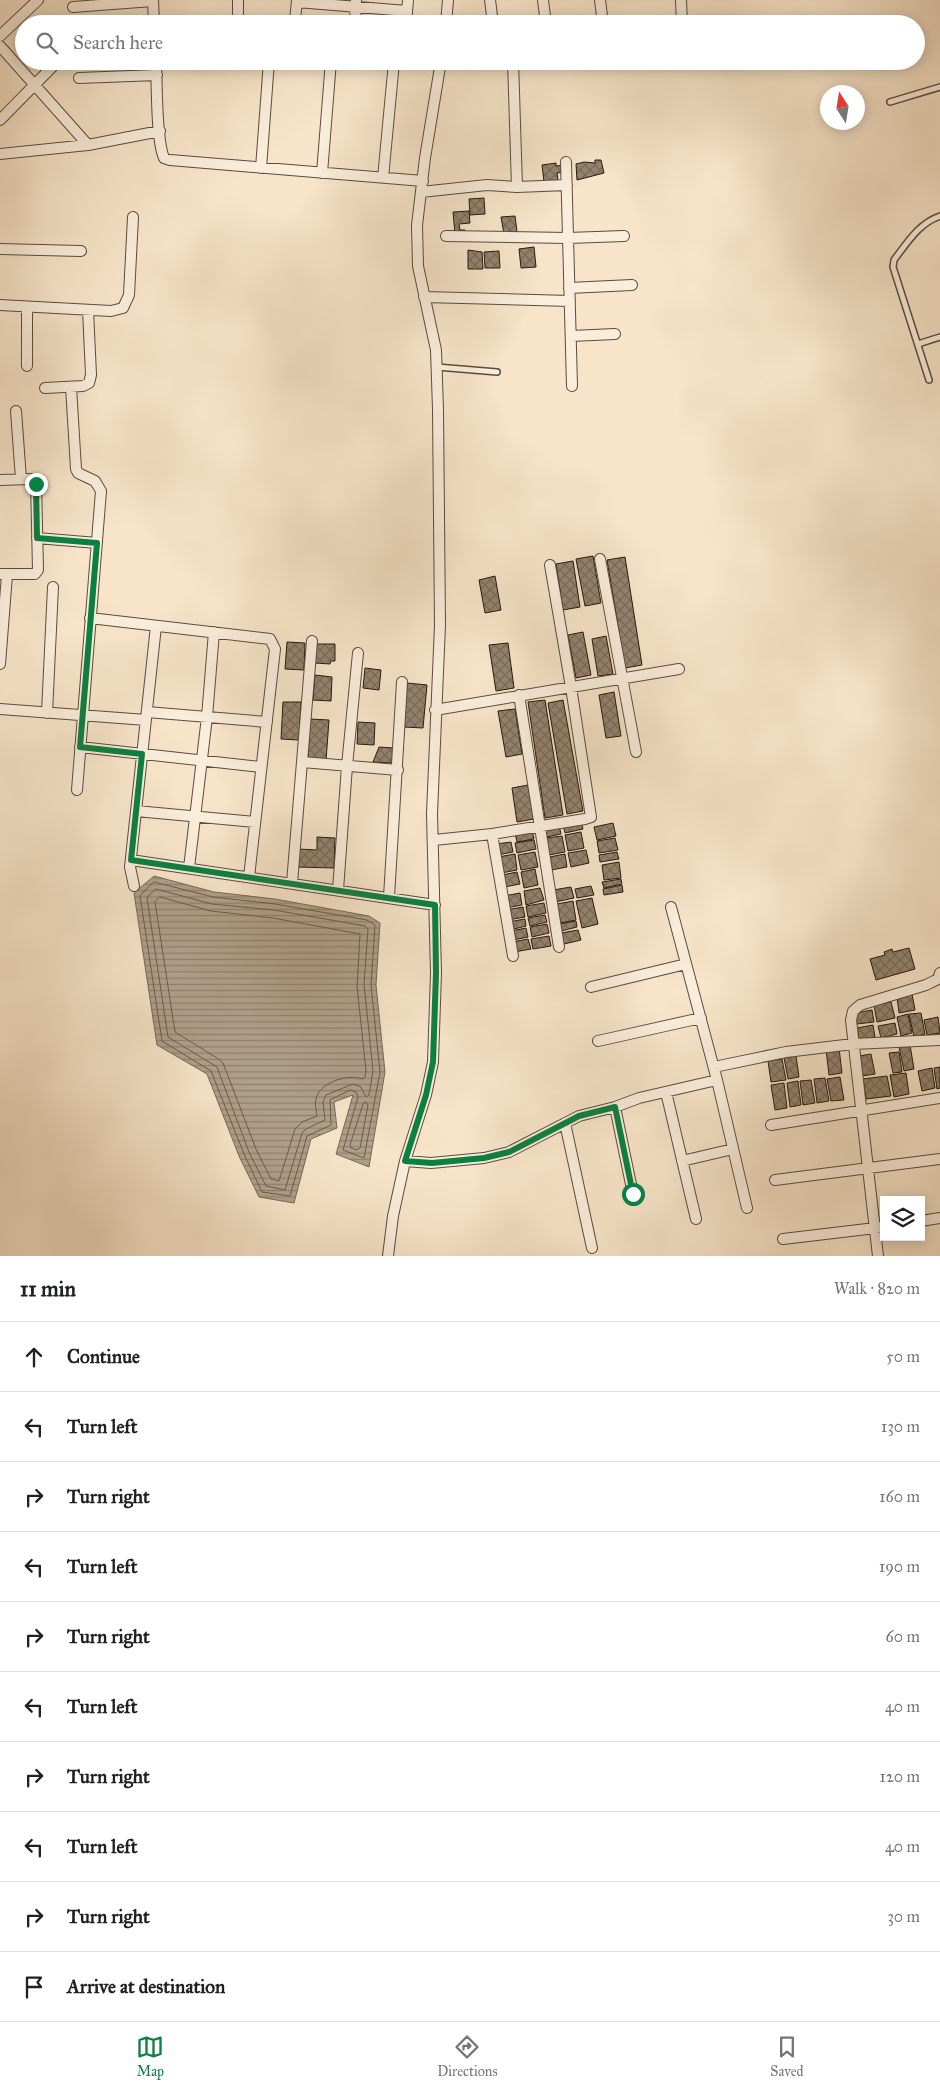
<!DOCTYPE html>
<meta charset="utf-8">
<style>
:root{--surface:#fff;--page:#f6f6f6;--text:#202124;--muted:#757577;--line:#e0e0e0;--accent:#0b8043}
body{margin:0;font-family:"IM FELL Great Primer",serif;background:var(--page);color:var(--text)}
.controls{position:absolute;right:15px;bottom:15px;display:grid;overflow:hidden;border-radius:0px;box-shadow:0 2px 12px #0003}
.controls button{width:45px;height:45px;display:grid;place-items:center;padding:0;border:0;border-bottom:1px solid var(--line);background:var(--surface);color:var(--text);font:25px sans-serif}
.compass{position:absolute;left:820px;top:85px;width:45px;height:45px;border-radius:50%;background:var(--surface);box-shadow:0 2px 12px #0003;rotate:348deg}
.stop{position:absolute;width:15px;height:15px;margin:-11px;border:4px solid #0b8043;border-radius:50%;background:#fff}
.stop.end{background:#0b8043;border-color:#fff;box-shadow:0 1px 5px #0008}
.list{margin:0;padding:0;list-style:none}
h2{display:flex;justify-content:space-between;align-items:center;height:65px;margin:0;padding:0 20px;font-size:21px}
h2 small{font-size:16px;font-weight:400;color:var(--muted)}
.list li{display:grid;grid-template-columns:32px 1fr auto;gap:15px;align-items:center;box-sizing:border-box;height:70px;padding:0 20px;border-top:1px solid var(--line)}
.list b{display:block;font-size:19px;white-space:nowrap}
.list em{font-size:16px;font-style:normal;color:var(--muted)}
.icon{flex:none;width:28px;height:28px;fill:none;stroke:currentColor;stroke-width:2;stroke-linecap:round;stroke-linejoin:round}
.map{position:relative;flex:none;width:940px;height:1256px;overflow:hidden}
.search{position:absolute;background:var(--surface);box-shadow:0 2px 12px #0003;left:15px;right:15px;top:15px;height:55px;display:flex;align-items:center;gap:12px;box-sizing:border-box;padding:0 18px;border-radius:28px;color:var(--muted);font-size:19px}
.sheet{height:765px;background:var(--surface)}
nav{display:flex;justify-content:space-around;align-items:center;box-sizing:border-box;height:70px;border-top:1px solid var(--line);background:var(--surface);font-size:14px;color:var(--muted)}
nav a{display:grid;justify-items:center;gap:2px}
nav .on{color:var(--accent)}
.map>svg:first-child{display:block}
.water{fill:url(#water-rules);stroke:#796958}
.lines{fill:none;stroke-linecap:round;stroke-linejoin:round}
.shore{stroke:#6b5c4c;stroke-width:1}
.building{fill:url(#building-cross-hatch);stroke:#26190e}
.service-casing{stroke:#5a4c3d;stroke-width:8}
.minor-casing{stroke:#5a4c3d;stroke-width:12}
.service{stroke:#faeddc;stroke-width:5}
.minor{stroke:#faeddc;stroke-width:10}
.route{stroke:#0b8043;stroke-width:6}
</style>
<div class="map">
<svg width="940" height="1256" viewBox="0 0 940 1256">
<defs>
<pattern id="water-rules" width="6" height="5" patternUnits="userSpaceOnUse" patternTransform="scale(1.25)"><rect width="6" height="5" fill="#b09f89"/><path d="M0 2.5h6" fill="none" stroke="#8f816e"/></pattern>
<pattern id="building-cross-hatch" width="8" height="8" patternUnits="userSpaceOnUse" patternTransform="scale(1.25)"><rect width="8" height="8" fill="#93836f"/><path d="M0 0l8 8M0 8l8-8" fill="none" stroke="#786a5a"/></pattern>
</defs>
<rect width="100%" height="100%" fill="#f7e4c9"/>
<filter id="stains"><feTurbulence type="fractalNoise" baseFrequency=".004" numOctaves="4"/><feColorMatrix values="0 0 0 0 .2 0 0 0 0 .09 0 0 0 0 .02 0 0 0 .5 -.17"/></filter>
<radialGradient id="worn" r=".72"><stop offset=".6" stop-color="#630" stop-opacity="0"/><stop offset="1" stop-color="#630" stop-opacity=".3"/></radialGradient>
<path class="water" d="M154,876L214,892L275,899L369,916L380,923L376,985L385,1072L369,1167L336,1154L353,1095L334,1102L337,1128L311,1139L294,1203L259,1197L239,1156L207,1074L157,1045L134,893Z"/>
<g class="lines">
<path class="shore" d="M154,882L213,897L275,904L367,920L375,925L371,985L380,1072L364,1158L343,1150L358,1097L356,1092L350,1090L330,1100L331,1125L307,1136L290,1196L262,1192L244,1154L211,1071L162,1041L140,896Z
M156,889L212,904L274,910L365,926L368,929L364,984L373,1071L369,1095L366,1097L361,1087L353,1084L326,1095L323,1102L325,1120L306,1129L302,1133L285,1190L266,1186L249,1152L217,1067L168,1037L147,898Z
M160,897L211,911L273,918L360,934L357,986L366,1071L365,1077L362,1079C349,1074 323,1081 317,1096C314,1102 316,1109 317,1116L302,1122L295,1129L279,1181L271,1179L256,1149L223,1063L217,1058L175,1032L155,902Z
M366,1102L368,1105L360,1148L357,1150L351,1148L350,1145L363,1104Z"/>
</g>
<path class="building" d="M595,160H601L604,173L577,180L576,164L584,162L595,163Z
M556,163V166L564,165L565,172L557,173L558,180L544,182L542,165Z
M484,198L485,214L470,215L469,199Z
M469,211L470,223L459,224L460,230H465L464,233L455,234L453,212Z
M515,216L517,232L504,234L501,217Z
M534,247L536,267L521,268L519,249Z
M468,250L482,252L483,269H468Z
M499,251L500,268H485L484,252Z
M593,556L601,603L585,606L576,559Z
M625,557L642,665L625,668L607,560Z
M573,561L580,607L563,610L556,564Z
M495,576L501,610L485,613L479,580Z
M583,632L591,675L576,678L568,635Z
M606,636L613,674L598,676L592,639Z
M287,642L305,643L304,670L285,669Z
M508,643L514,688L496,691L489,645Z
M316,644H335V661H331L330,664L315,663Z
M365,668L381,670L379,690L363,688Z
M315,675L332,677L331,701L313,700Z
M407,683L427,685L423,728L404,727Z
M614,692L621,736L606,738L599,695Z
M545,700L563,815L545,818L528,702Z
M563,700L583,811L567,814L548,703Z
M283,702H301L299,740L281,739Z
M515,709L522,754L506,757L498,711Z
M310,719L329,720L326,761L308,759Z
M358,722L375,723L374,745L357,744Z
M379,747L394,748L392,763L373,762Z
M528,785L534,819L517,822L512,788Z
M581,821L583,829L565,833L563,824Z
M613,823L616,836L597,840L594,827Z
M559,825L561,834L546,837L544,827Z
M532,830L534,839L517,842L515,833Z
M581,832L584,848L568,851L565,835Z
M562,836L565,852L549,855L546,838Z
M317,837L335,838L334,868L297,867L298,849L317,850Z
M615,838L618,850L599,853L597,841Z
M534,840L536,849L517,853L515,843Z
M511,842L513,852L498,855L496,844Z
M586,850L589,863L571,867L568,853Z
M535,852L538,867L521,870L518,855Z
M617,852L619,859L600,862L599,855Z
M515,854L517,870L501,873L498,857Z
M565,854L567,867L551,870L549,857Z
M619,862L621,878L604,880L602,865Z
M535,869L538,885L524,888L521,872Z
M517,872L520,884L504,887L502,875Z
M621,879L622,884L604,888L602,882Z
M622,885L623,892L604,895L603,889Z
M591,886L594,895L577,898L575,889Z
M571,887L574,898L555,902L553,890Z
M540,888L544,900L526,905L524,891Z
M520,893L522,905L506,908L504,896Z
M592,898L598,924L582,928L576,901Z
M573,901L576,920L560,923L557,904Z
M544,903L546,913L528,917L526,906Z
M523,907L525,917L508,920L506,910Z
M545,915L547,922L530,926L528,918Z
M525,919L526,926L510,930L508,922Z
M576,921L577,927L561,931L559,924Z
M547,924L549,933L532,937L530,927Z
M526,928L528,937L513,940L511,931Z
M578,930L581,940L564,944L561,933Z
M549,936L551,946L533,949L531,939Z
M528,939L531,949L514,952L512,942Z
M909,948L915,969L876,980L870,959L885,955L884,952L892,949L893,952Z
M912,994L915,1010L899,1013L897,997Z
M891,1002L895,1018L877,1022L874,1005Z
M872,1010L874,1022L857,1024L855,1013Z
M921,1013L925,1034L914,1037L909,1014Z
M908,1014L912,1033L901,1036L897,1017Z
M938,1017L940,1033L927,1035L924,1020Z
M895,1023L897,1034L881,1038L878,1026Z
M873,1025L875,1037L859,1040L857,1028Z
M910,1045L914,1069L904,1071L899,1047Z
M839,1048L842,1073L829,1075L826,1049Z
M899,1052L902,1072L893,1073L889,1053Z
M871,1054L875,1074L862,1076L859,1056Z
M796,1056L799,1077L788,1079L784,1058Z
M782,1059L786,1080L771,1082L768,1061Z
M940,1067V1088L937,1089L934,1068Z
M932,1068L935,1088L922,1091L918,1071Z
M906,1073L909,1094L894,1097L890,1075Z
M887,1076L891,1096L866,1099L863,1079Z
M840,1077L844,1100L831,1101L827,1079Z
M825,1078L829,1101L817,1103L814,1079Z
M811,1080L815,1103L803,1105L800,1081Z
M798,1081L801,1105L790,1107L787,1083Z
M784,1083L787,1108L775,1110L771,1085Z"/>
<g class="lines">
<g class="service-casing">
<path id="service" d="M890,102L940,87
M918,344L940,337
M437,367L497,372
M929,380L893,267L894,260C907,243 919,223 940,216"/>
</g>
<g class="minor-casing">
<path id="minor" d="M153,0L154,24
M490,0L493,24
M543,0L546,24
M600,0L603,24
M681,0L682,24
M297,2L407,11
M73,7L153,1
M238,13V0
M295,21L297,0
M355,24L356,0
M406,24L408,0
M446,24L448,0
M0,36L38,0
M0,46L88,145
M156,61C157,83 156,140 164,158L170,160L423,181
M369,61L387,63L395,61
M513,61L517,187
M79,78L157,75
M0,120L58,61
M0,154L88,145L160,131
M566,162L572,386
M261,168L269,61
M322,173L331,61
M383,178L394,62
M421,192L487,185L517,187L567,185
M446,236L568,238L624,236
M0,249L81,251
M569,288L632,285
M424,297L570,301
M0,305L111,311L123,308L129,295L133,217
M27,307V366
M571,336L615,334
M71,387L76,469L78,473L95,481L101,491L77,790
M45,388L83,386L89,383L91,375L88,310
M16,411L21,479
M0,480L31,479L36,482L38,570L35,574H0
M37,538L97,543
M600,559L636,752
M90,618L270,639L275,649L249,877
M0,664L7,575
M519,695L559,947
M0,709L146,720
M435,710L679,669
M147,712L267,722
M47,713L53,587
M80,747L261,767
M302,762L398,770
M136,811L255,822
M492,834L513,956
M434,840L492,834L585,819L591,817L571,687L550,565
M131,860L435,905
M189,868L207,717L214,632
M292,883L312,641
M134,886L130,867L156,626
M338,890L347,766L358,653
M389,897L402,682
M671,907L717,1080L747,1208
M591,987L686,964
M598,1041L701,1018
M714,1067L786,1052L853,1044L940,1040
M666,1092L696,1219
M615,1107L633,1194
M565,1123L592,1248
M771,1125L940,1098
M405,1161L431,1163L484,1158L509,1152L579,1116L615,1107L639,1098L717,1080
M682,1161L733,1149
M775,1180L940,1159
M921,1221L940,1218
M783,1239L884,1227
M388,1256L393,1216L405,1161L426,1095L433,1062L436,973L432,814L440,625L438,409L436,350L418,266L417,225L425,158L441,61
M878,1256L851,1020L853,1011L860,1005L926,985L938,979L940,973"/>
</g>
<use href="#service" class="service"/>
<use href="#minor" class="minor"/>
</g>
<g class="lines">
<path class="route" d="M36,484L37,538L97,543L80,747L142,754L131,860L435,905L436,973L433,1062L426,1095L405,1161L432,1163L484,1158L509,1152L579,1116L615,1107L633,1194"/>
</g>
<rect width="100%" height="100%" filter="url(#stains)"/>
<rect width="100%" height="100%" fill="url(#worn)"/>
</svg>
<div class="controls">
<button><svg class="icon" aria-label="layers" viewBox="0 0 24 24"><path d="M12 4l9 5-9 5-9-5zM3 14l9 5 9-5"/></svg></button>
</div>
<svg class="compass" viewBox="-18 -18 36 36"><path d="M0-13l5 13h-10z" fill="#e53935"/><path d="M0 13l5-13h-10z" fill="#757577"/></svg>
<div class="stop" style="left:633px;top:1194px"></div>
<div class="stop end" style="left:36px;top:484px"></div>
<div class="search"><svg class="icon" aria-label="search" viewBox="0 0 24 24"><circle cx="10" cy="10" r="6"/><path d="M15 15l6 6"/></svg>Search here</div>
</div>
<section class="sheet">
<h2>11 min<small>Walk · 820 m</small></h2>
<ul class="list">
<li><svg class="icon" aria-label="ahead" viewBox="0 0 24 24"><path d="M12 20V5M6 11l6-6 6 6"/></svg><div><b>Continue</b></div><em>50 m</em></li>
<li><svg class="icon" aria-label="left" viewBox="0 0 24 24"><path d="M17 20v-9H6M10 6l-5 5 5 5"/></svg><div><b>Turn left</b></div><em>130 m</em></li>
<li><svg class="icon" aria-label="right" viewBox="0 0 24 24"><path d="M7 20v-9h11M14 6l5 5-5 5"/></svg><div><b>Turn right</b></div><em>160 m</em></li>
<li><svg class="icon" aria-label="left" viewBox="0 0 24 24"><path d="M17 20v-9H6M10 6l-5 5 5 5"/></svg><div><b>Turn left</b></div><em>190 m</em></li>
<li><svg class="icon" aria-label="right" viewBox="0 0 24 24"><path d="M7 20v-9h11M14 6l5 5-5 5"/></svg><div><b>Turn right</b></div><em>60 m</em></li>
<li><svg class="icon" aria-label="left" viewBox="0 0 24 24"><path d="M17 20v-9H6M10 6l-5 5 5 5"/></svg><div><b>Turn left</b></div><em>40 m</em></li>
<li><svg class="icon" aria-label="right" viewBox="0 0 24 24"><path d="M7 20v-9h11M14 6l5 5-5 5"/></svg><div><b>Turn right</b></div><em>120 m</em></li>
<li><svg class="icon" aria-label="left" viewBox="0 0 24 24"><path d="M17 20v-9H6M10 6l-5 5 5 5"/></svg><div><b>Turn left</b></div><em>40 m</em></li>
<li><svg class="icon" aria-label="right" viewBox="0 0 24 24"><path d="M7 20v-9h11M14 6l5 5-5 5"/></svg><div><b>Turn right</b></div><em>30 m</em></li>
<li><svg class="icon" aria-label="arrive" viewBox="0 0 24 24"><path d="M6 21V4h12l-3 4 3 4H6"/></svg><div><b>Arrive at destination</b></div></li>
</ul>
</section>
<nav>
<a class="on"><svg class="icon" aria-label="map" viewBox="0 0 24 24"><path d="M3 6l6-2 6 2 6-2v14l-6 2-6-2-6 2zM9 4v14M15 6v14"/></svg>Map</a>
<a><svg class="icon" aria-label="directions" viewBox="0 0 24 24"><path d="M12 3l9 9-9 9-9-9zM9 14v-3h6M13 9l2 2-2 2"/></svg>Directions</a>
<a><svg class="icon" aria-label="saved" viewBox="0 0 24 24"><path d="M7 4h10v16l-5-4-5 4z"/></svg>Saved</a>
</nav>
